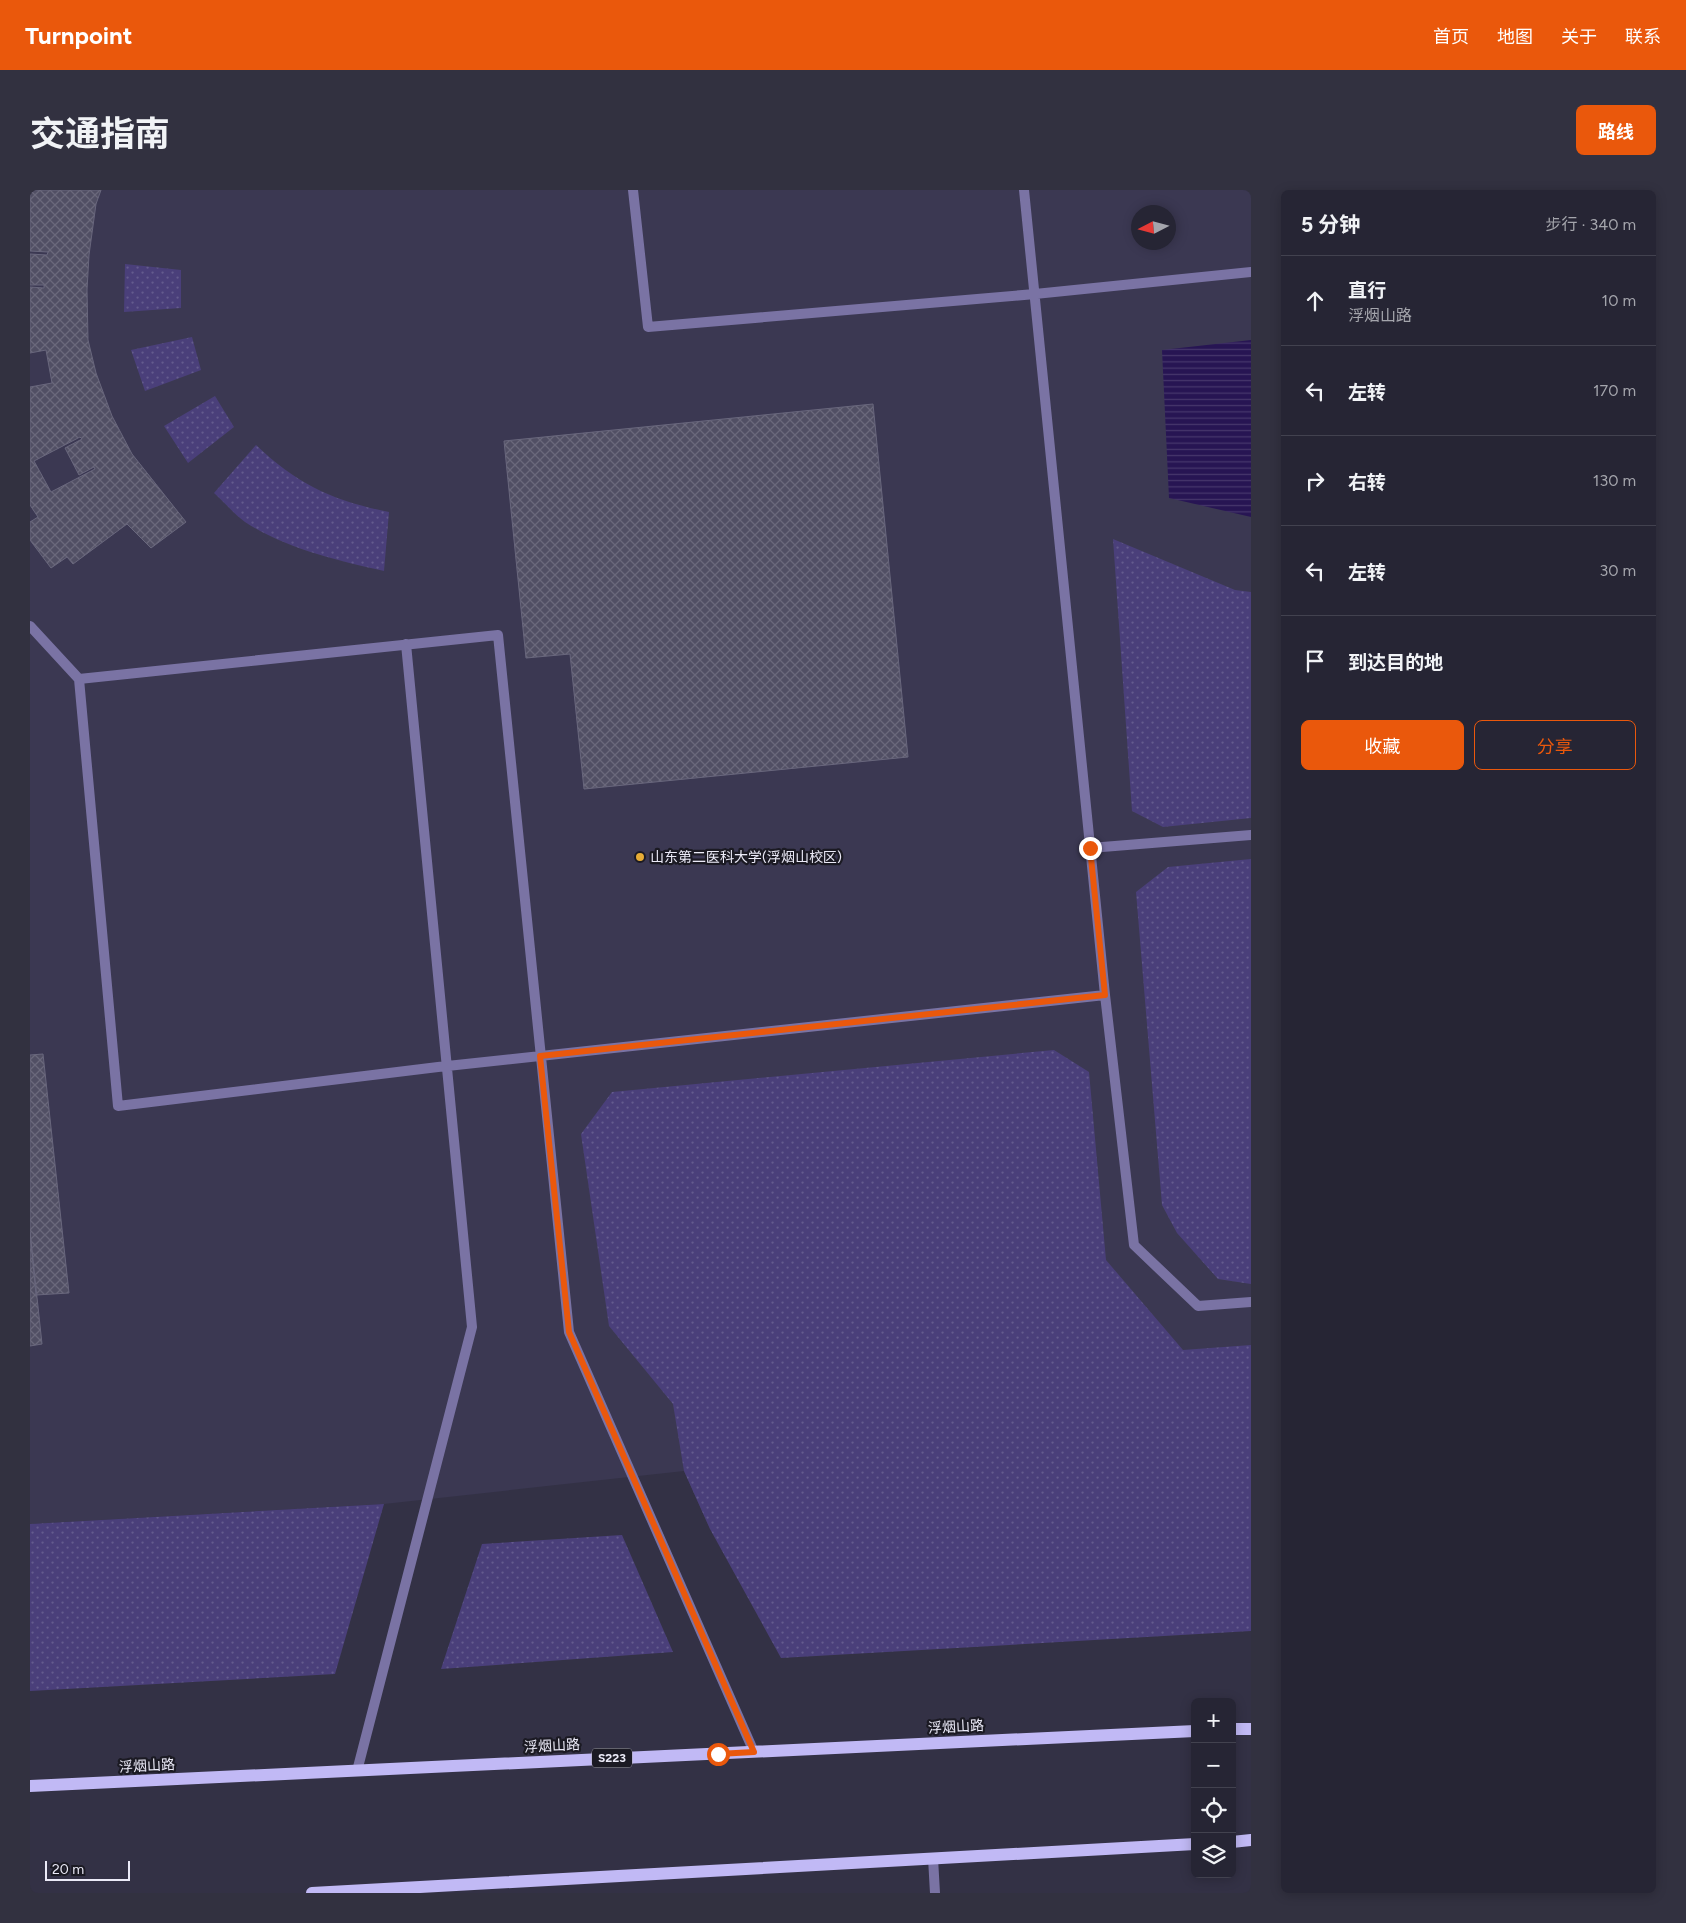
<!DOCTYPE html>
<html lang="zh">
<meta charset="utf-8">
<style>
:root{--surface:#262534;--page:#323140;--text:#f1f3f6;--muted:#a4a5ac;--line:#42424f;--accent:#ea580c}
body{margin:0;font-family:Figtree,"Noto Sans SC",sans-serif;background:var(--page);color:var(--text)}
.controls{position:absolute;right:15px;bottom:15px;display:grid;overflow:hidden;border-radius:8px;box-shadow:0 2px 12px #0003}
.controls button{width:45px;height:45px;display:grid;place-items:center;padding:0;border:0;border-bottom:1px solid var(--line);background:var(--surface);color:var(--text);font:25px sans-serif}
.compass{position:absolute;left:1101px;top:15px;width:45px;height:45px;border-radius:50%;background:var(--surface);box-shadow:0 2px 12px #0003;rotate:264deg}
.scale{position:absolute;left:15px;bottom:12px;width:85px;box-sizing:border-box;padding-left:5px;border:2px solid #ebeaf7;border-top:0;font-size:14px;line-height:18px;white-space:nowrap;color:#ebeaf7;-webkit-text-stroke:4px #1b1a23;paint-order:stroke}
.stop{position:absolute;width:15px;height:15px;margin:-11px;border:4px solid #ea580c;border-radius:50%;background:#fff}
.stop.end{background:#ea580c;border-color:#fff;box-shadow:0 1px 5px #0008}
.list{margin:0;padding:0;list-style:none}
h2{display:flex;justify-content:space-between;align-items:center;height:65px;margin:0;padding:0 20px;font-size:21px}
h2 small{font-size:16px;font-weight:400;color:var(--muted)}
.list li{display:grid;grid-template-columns:32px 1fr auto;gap:15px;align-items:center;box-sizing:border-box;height:90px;padding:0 20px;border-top:1px solid var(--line)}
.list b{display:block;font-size:19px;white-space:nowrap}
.list p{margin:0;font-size:16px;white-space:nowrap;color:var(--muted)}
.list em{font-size:16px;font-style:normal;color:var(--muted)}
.actions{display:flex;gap:10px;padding:15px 20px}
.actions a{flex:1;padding:11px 0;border:1px solid var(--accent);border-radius:8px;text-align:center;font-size:18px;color:var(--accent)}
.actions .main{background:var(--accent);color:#fff}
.icon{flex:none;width:28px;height:28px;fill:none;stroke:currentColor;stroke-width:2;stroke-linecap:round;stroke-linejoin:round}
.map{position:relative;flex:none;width:1221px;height:1703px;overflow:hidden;border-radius:8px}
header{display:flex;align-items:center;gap:30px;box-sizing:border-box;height:70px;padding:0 25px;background:var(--accent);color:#fff}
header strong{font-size:24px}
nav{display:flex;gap:28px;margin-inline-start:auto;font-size:18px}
.intro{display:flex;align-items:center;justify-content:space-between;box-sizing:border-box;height:120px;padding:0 30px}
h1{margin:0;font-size:35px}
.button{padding:12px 22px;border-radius:8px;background:var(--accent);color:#fff;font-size:18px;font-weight:700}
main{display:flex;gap:30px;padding:0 30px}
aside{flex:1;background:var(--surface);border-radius:8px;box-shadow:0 2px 12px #0003}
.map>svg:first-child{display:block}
.built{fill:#3b3852;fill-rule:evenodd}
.grass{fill:url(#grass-dots)}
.water{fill:url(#water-rules)}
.building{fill:url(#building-cross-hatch);stroke:#69677d;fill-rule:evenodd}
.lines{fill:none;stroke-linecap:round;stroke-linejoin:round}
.lane{stroke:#7a73a4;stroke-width:10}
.primary{stroke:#c1b9f5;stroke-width:12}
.route{stroke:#ea580c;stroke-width:6}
.poi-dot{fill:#e7ac36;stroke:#1b1a23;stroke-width:2}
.labels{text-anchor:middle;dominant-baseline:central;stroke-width:4.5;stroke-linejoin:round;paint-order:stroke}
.shield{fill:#1b1a23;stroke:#adacb7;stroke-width:1}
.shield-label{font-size:12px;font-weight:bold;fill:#ebeaf7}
.poi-label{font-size:14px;fill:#ebeaf7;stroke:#1b1a23;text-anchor:start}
.street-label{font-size:14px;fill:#ebeaf7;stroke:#1b1a23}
</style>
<header>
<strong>Turnpoint</strong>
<nav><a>首页</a><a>地图</a><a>关于</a><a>联系</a></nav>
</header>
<div class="intro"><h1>交通指南</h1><a class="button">路线</a></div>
<main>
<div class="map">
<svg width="1221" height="1703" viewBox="0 0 1221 1703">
<defs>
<pattern id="grass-dots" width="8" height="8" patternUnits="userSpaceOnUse" patternTransform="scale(1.25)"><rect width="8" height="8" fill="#4a3f7a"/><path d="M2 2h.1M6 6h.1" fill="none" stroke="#645b8e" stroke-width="1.8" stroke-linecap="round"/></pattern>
<pattern id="water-rules" width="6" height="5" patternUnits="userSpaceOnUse" patternTransform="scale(1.25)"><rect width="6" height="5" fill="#271553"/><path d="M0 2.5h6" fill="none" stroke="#46376c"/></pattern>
<pattern id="building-cross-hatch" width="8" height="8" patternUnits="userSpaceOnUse" patternTransform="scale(1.25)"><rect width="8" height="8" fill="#514f64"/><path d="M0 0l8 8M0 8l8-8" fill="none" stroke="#6a687b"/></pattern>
</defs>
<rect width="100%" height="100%" fill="#333145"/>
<path class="built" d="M0,0H1221V1302L680,1339L654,1281L354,1314L0,1334ZM1108,22H1138V52H1108Z"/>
<path class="grass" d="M95,74L151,80V118L94,122Z
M162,147L171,180L115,201L101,160Z
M185,206L204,237L158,273L134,236Z
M226,255C268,295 304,311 359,322L354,381C306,370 257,359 215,332C204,324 194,312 184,303Z
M1083,349L1205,400L1221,402V628L1133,637L1102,621Z
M1221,669V1094L1188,1089L1147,1043L1132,1015L1106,702L1138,677Z
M1024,860L1059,882L1076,1070L1153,1160L1221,1155V1441L751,1468L680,1339L654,1281L643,1214L579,1136L551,944L582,902Z
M354,1314L305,1484L0,1501V1334Z
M592,1345L643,1462L411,1479L452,1354Z"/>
<path class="water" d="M1221,150V327L1139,308L1132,160Z"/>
<path class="building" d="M0,0H71L66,14L59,65L57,100L58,150L66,183L82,226L102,264L156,332L121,358L97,334L43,374L37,367L21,378L0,350V332L8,327L0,315V197L22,193L16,160L0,163V97L14,98V95H0V64L17,65L18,62L0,61ZM50,247L52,249L35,258L49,285L64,277L65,279L21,302L4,271Z
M843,214L878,567L554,599L540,464L496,468L474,251Z
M13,864L39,1103L6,1105L0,1042V865Z
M0,1042L12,1154L0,1156Z"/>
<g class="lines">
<path class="lane" d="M603,0L618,137L1005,104L1221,82
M994,0L1075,805L1104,1055L1168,1116L1221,1112
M0,436L49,489L88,916L408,877L1075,805
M49,489L468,445L539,1142L724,1562
M1060,658L1221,645
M327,1581L442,1137L376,454
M903,1668L905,1703"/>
<path class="primary" d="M1202,1539H1221
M0,1596L1165,1541
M1202,1652L1221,1650
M282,1703L1165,1654"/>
</g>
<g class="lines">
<path class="route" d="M688,1564L724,1562L539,1142L510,866L1075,805L1060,658"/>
</g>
<circle class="poi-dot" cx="610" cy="667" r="5"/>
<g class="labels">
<rect class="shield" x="562" y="1558.5" width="40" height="19" rx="4"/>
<g class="shield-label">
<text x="582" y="1568">S223</text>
</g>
<g class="poi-label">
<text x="620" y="667">山东第二医科大学(浮烟山校区)</text>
</g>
<g class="street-label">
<text transform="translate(926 1537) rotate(-3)">浮烟山路</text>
<text transform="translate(522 1556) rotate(-3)">浮烟山路</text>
<text transform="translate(117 1576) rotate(-3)">浮烟山路</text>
</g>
</g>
</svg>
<div class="controls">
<button>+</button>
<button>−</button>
<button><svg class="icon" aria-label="locate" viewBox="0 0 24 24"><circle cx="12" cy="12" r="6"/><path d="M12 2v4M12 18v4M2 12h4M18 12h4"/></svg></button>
<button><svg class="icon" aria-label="layers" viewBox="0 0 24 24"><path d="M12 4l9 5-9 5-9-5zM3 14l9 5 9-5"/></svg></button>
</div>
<svg class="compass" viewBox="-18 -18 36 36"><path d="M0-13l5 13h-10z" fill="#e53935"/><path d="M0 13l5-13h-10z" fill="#a4a5ac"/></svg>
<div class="scale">20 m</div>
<div class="stop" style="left:688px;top:1564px"></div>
<div class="stop end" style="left:1060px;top:658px"></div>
</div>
<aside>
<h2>5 分钟<small>步行 · 340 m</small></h2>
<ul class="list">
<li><svg class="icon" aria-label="ahead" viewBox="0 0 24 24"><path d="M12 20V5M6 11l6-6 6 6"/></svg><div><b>直行</b><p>浮烟山路</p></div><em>10 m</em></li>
<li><svg class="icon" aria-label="left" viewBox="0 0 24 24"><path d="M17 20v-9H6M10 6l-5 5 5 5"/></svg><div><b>左转</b></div><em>170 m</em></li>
<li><svg class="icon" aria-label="right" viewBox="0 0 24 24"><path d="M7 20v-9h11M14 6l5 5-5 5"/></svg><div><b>右转</b></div><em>130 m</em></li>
<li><svg class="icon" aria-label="left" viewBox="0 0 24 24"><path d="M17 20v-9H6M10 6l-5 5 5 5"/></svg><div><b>左转</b></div><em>30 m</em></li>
<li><svg class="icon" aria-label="arrive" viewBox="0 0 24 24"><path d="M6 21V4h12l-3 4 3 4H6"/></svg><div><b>到达目的地</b></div></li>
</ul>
<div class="actions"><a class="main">收藏</a><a>分享</a></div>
</aside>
</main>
